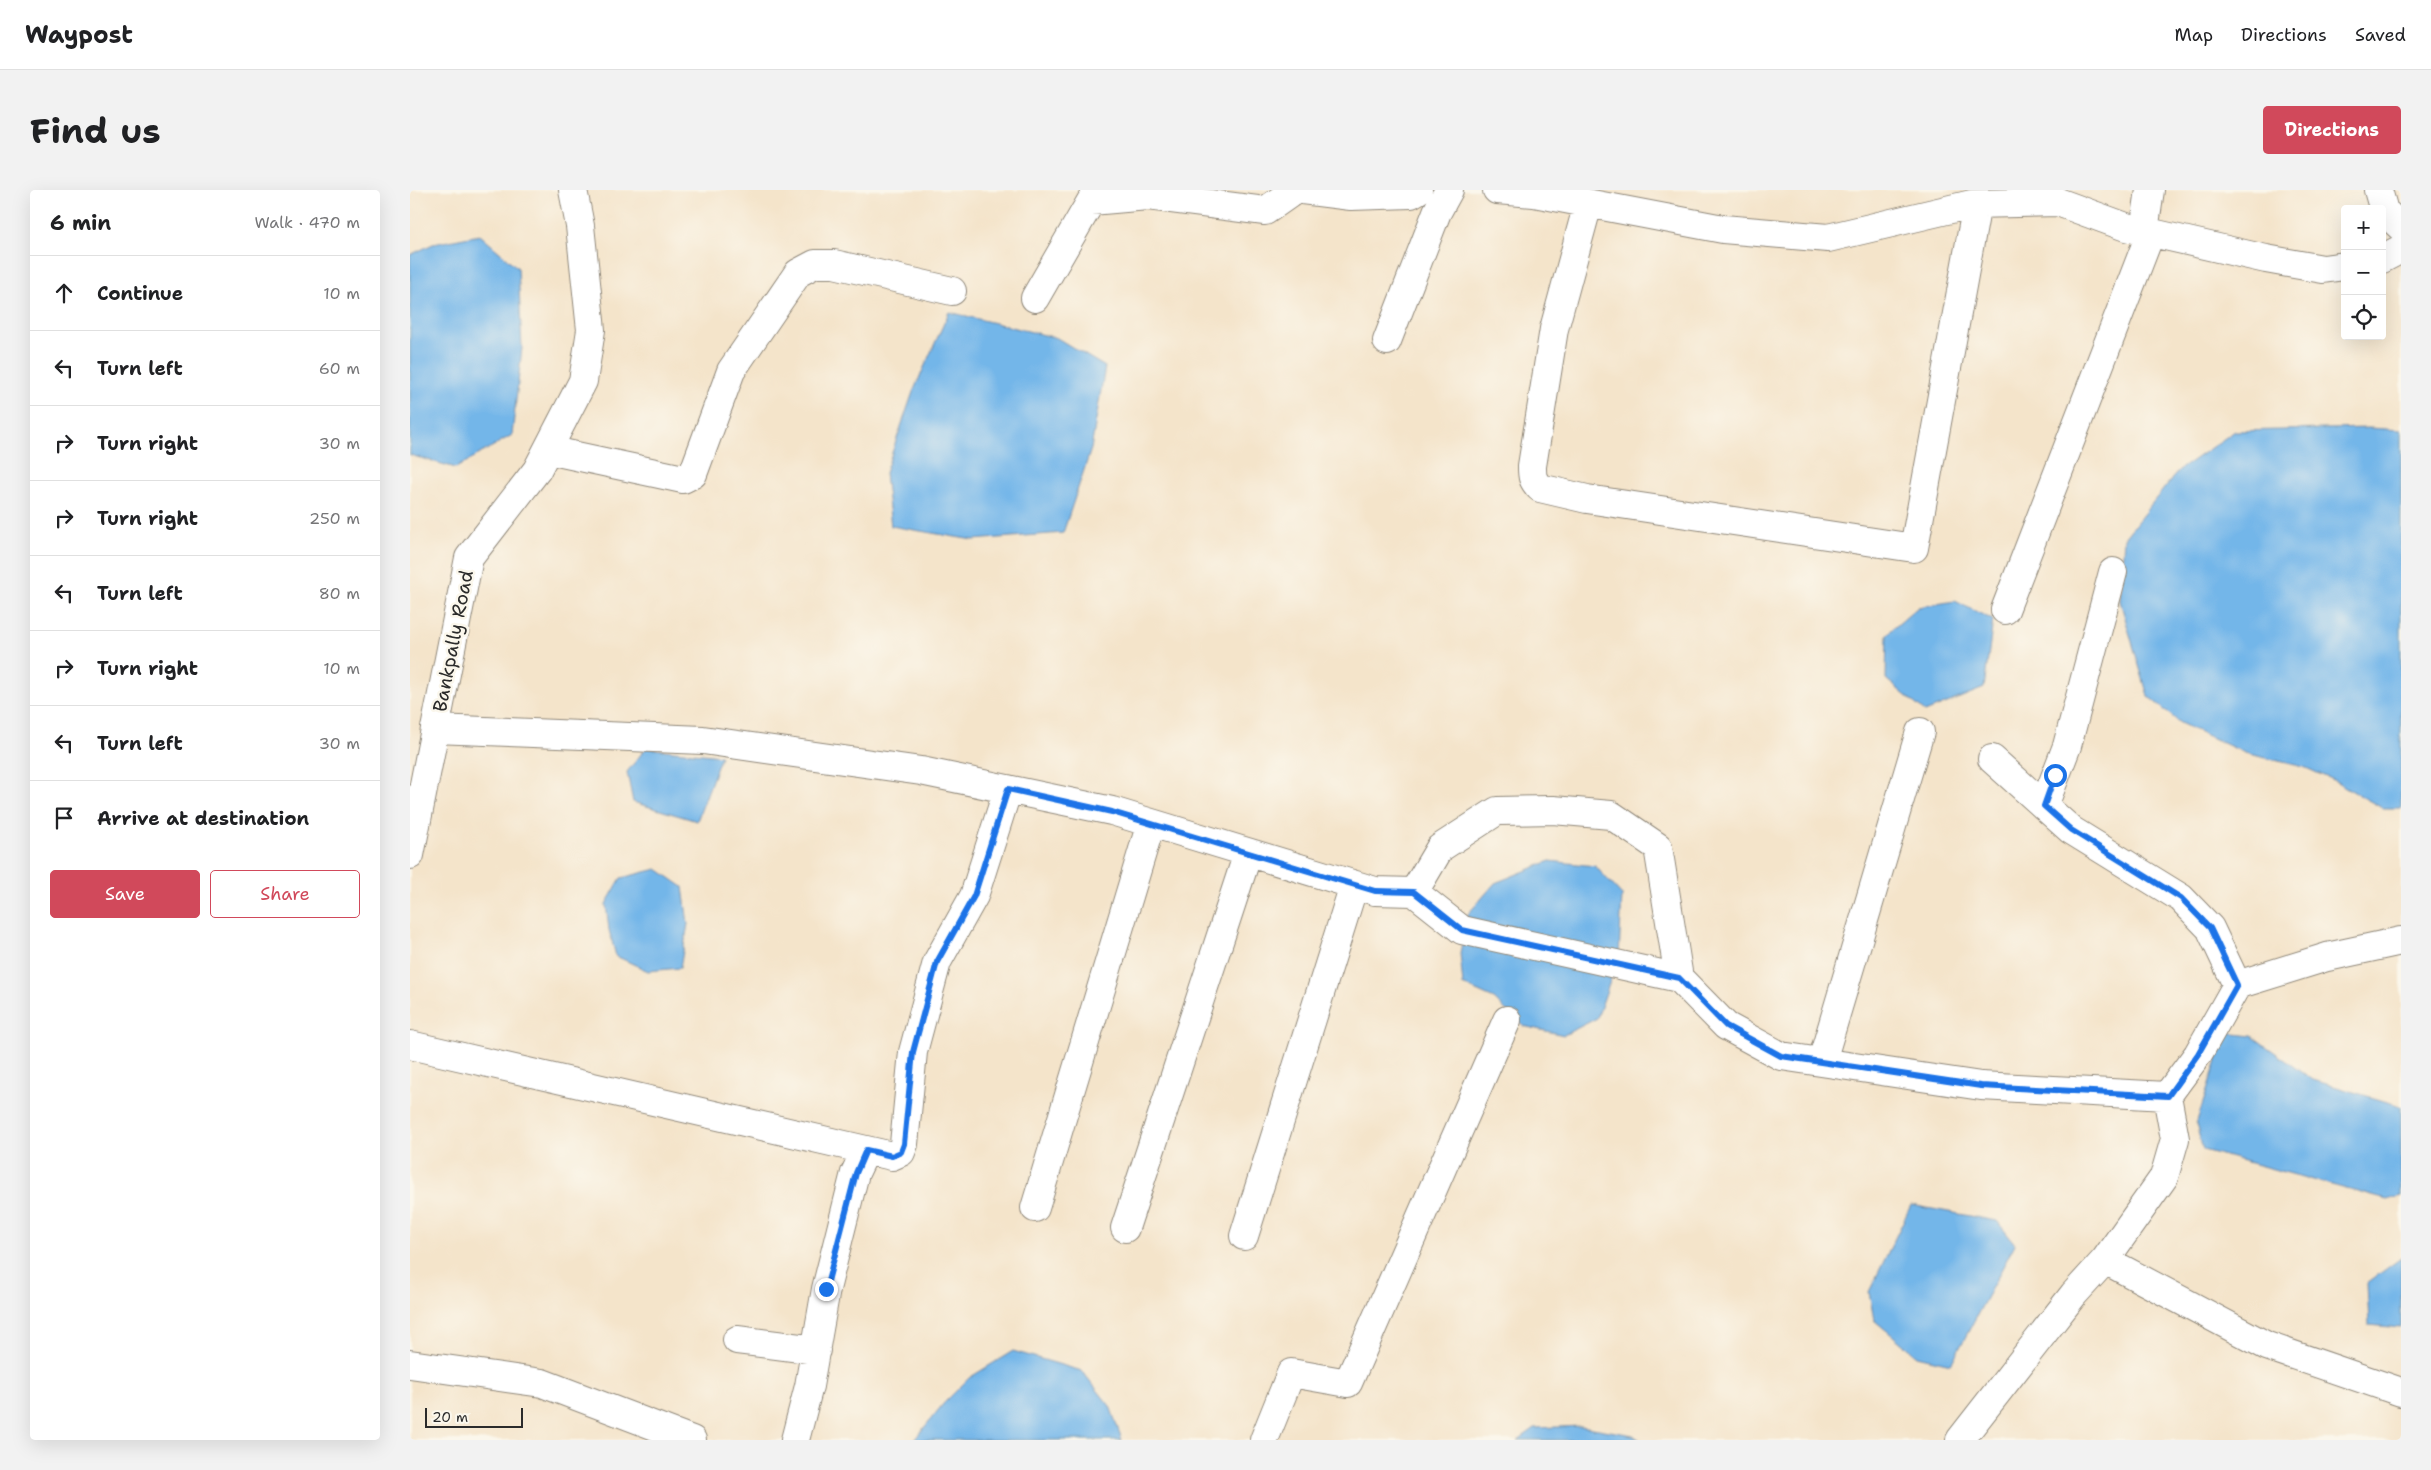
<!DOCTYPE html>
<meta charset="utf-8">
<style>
:root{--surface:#fff;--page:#f2f2f2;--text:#202124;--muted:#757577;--line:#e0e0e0;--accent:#d1495b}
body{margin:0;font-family:"Shantell Sans",sans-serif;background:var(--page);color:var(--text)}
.controls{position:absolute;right:15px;top:15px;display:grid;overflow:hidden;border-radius:5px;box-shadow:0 5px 20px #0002}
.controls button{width:45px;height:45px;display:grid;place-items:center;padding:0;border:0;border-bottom:1px solid var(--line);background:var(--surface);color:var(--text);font:25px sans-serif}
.scale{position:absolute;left:15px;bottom:12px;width:98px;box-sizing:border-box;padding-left:5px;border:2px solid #2b2b2b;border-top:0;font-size:14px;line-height:18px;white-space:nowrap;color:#2b2b2b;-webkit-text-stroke:4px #fbf7ec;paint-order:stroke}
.stop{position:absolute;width:15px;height:15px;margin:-11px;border:4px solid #1a73e8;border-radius:50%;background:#fff}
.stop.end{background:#1a73e8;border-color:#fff;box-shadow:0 1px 5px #0008}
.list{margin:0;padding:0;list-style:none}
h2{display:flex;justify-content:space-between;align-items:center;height:65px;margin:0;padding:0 20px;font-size:21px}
h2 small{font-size:16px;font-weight:400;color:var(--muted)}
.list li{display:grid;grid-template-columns:32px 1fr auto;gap:15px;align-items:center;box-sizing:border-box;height:75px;padding:0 20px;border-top:1px solid var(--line)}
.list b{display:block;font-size:19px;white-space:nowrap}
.list em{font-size:16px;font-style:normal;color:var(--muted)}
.actions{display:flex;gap:10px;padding:15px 20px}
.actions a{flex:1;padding:11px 0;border:1px solid var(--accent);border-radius:5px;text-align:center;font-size:18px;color:var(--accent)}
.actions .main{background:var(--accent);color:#fff}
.icon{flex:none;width:28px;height:28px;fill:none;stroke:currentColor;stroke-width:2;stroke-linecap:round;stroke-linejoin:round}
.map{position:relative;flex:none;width:1991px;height:1250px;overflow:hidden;border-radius:5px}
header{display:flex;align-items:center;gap:30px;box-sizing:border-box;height:70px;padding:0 25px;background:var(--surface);border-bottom:1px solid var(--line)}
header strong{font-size:24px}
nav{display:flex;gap:28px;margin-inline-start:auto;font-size:18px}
.intro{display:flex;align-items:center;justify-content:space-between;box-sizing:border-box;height:120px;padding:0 30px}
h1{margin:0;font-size:35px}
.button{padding:12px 22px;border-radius:5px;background:var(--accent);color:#fff;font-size:18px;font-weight:700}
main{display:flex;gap:30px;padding:0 30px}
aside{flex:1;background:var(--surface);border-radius:5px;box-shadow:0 5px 20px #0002}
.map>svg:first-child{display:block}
.water{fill:#73b6e9;stroke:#4f708a}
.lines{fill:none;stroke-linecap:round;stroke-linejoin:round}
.minor-casing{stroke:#90887a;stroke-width:30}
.tertiary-casing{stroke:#90887a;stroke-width:30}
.minor{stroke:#fff;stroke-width:28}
.tertiary{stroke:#fff;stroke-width:28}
.route{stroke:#1a73e8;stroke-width:6}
.labels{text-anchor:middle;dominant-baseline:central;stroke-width:5;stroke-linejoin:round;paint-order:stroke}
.street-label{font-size:19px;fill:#2b2b2b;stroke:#fbf7ec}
</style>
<header>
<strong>Waypost</strong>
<nav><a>Map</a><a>Directions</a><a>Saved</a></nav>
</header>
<div class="intro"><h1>Find us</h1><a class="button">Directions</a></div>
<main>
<aside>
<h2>6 min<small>Walk · 470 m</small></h2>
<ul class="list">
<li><svg class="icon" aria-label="ahead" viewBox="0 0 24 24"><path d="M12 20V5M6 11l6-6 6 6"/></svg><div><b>Continue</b></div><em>10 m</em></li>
<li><svg class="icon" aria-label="left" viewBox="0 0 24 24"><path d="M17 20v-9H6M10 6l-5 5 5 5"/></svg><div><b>Turn left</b></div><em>60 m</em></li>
<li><svg class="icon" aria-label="right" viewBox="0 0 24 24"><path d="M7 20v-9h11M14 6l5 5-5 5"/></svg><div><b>Turn right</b></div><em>30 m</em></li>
<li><svg class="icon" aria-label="right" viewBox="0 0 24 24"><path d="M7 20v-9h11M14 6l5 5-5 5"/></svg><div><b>Turn right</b></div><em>250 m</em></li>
<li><svg class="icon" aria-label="left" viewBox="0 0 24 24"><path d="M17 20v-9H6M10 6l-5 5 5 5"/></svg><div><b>Turn left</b></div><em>80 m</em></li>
<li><svg class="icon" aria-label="right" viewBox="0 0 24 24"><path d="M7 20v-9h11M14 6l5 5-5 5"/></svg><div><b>Turn right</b></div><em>10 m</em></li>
<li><svg class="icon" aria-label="left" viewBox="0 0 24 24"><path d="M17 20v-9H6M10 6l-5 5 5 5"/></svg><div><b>Turn left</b></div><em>30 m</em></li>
<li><svg class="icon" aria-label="arrive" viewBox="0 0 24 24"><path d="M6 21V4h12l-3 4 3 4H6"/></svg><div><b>Arrive at destination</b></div></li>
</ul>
<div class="actions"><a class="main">Save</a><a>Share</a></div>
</aside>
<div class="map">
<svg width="1991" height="1250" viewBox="0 0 1991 1250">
<rect width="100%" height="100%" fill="#fbf7ec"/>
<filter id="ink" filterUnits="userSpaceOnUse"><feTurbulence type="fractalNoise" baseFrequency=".02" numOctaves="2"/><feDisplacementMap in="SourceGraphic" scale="10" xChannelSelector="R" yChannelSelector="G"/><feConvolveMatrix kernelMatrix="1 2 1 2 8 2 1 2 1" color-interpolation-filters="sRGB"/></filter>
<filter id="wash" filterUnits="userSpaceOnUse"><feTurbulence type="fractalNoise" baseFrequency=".0096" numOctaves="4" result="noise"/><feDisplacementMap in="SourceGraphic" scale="20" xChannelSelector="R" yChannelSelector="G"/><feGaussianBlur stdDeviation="1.12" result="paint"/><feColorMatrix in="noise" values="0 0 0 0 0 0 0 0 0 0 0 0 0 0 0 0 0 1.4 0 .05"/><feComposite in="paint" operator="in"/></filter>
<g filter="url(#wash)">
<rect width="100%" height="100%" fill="#f4e4ca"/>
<path class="water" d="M70,45L108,78L112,158L102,245L46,278L0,265V65L23,54Z
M539,122L647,148L695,177L681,259L653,343L563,350L481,336L475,283L503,202Z
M1960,238L1991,240V618H1972L1925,591L1894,577L1835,563L1770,533L1738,506L1710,411L1714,348L1769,280L1825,241Z
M1545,411L1583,430L1574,498L1515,522L1476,489L1477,444L1508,417Z
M236,558L311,566L287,631L223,612L217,582Z
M1140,671L1185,676L1212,705L1209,766L1187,828L1154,845L1113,836L1084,809L1053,795L1050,763L1058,724L1085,693Z
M247,679L273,697L278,734L270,778L238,781L206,766L199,740L196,714L211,688Z
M1816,843L1842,846L1903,890L1991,916V1006L1977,1010L1793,960L1786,934Z
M1501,1015L1587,1031L1605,1054L1541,1174L1507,1166L1464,1130L1459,1102Z
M1991,1068V1138L1959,1135L1957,1093Z
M603,1161L672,1181L700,1216L712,1250H504L534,1213L559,1188Z
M1171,1236L1223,1245L1230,1250H1108L1125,1238Z"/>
</g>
<g filter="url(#ink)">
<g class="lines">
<g class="minor-casing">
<path id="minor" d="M892,0L941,6L1001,4L1008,0
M1087,0L1124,3L1313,39L1418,48L1562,14L1648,12L1716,37L1856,69L1913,79L1935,76
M1968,0L1974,21L1991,37
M1178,14L1144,139L1122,276C1122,286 1122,290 1130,298L1177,309L1504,358L1567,14
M1734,41L1740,0
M1972,69L1991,59
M625,108L681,11L738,6L855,21L885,0
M977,151L1027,22L1039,0
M138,260L273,289L283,284L321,181L388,83L405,74H424L542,101
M1595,420L1741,42
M25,539L293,550L511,581L702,621L965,701L1004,702L1030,658L1087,621L1143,620L1201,625L1248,657L1269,788L1316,836L1371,866L1571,896L1757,906L1765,949L1754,987L1695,1070L1664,1104L1550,1250
M1582,569L1661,640L1771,708L1800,738L1827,795
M1634,616L1657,556L1703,382
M1004,702L1052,740L1269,788
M0,855L456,960L482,966L491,962L494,954L503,862L527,772L564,706L598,599
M1412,871L1510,542
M1757,906L1788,864L1827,795L1917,767L1991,751
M625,1018L741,633
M715,1038L838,663
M834,1046L944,695
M1695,1070L1857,1156L1991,1202
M327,1150L406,1160
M0,1174L132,1193L282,1250
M385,1250L399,1196L416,1099L445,983L456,960
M854,1250L881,1183L938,1193L1097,830"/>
</g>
<g class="tertiary-casing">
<path id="tertiary" d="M0,665L59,368L127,280L173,191L181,140L170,36L163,0"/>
</g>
<use href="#minor" class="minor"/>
<use href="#tertiary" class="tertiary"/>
</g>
</g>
<g class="lines" filter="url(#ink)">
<path class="route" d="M416,1099L446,983L456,960L482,966L491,962L494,954L503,862L527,772L564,706L598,599L702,622L965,701L1004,702L1052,740L1269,788L1316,836L1371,866L1571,896L1758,906L1788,864L1827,795L1800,738L1771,708L1661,640L1634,616L1645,585"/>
</g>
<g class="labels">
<g class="street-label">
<text transform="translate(43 451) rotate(-79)">Bankpally Road</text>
</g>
</g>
</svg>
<div class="controls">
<button>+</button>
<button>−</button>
<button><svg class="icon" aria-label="locate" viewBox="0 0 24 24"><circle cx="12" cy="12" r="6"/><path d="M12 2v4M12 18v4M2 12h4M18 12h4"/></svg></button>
</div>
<div class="scale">20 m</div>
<div class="stop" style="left:1645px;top:585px"></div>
<div class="stop end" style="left:416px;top:1099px"></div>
</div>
</main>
